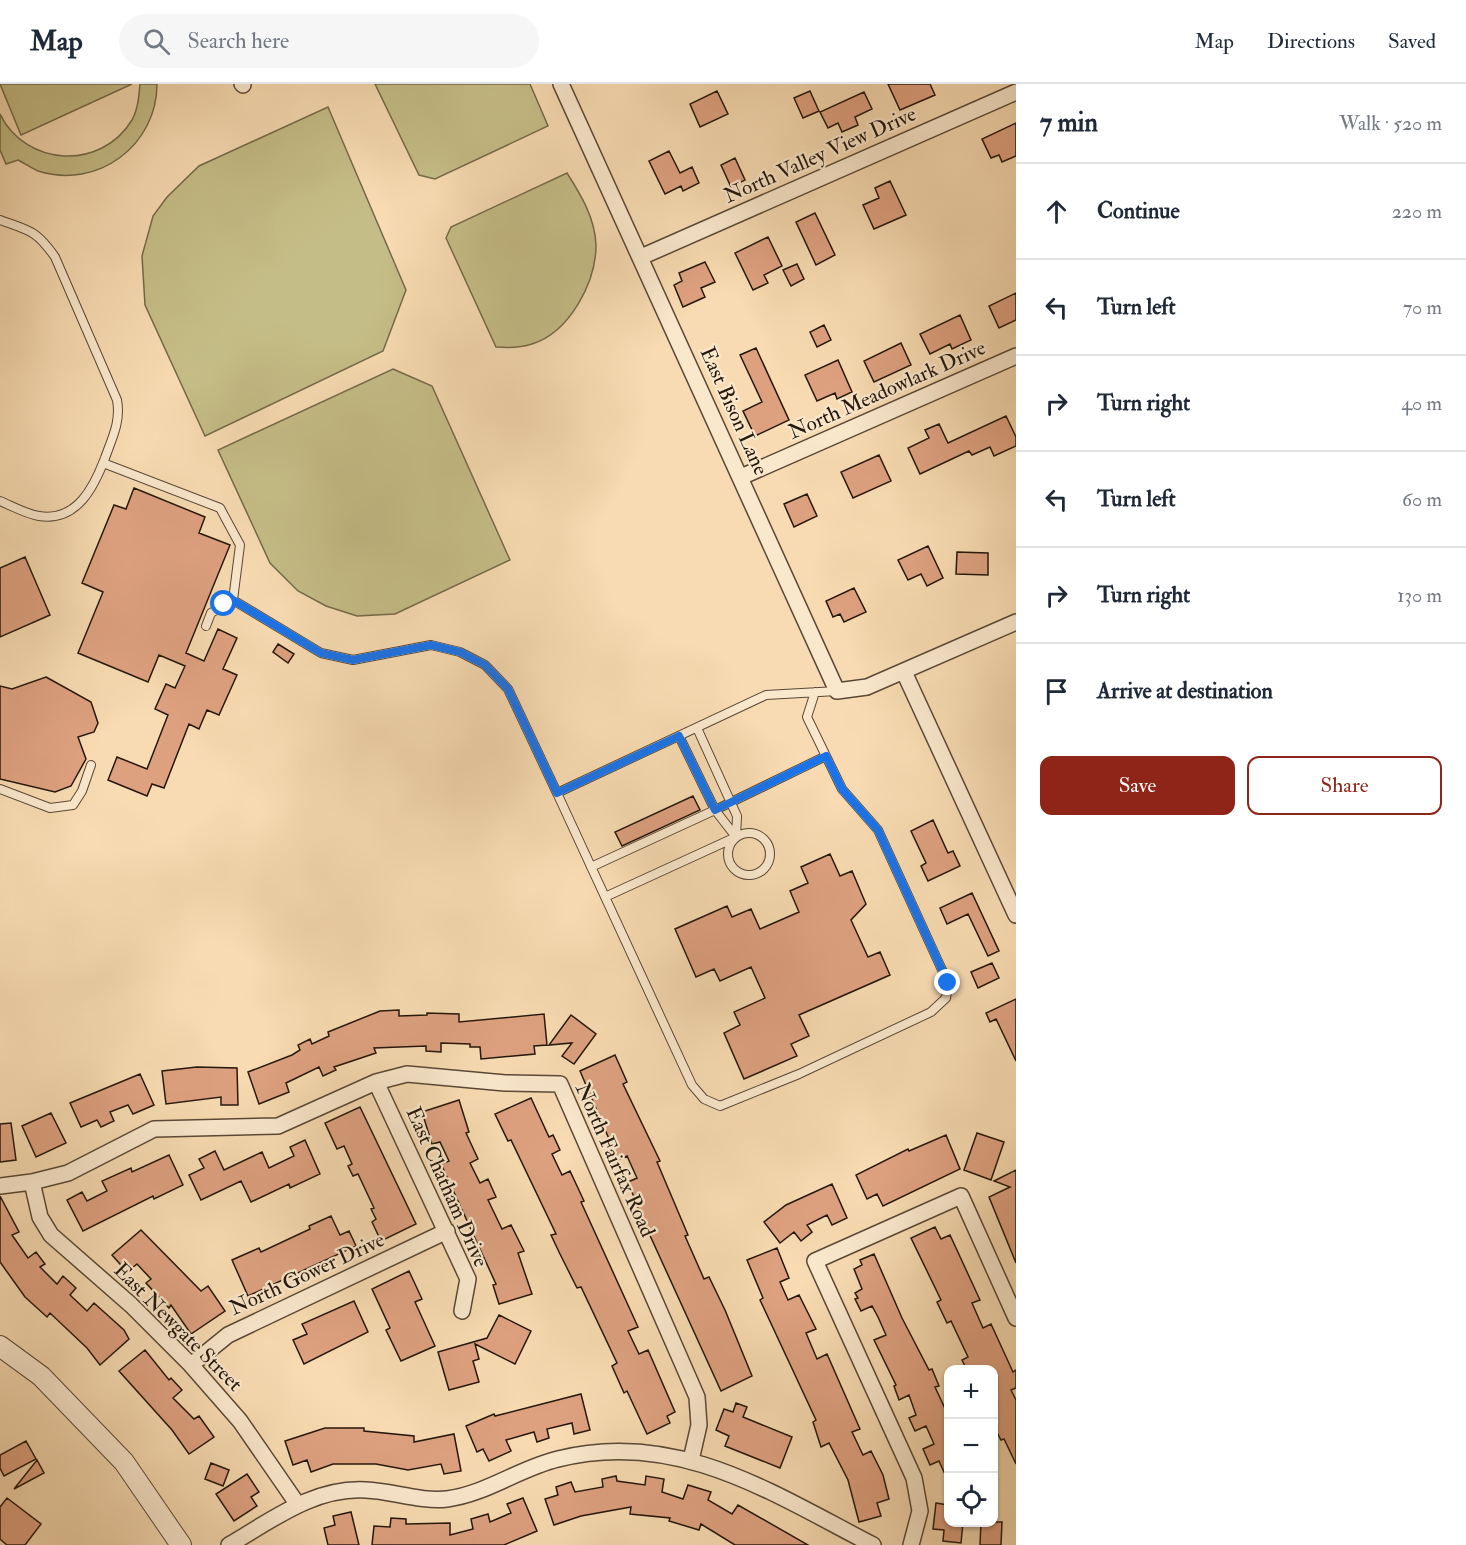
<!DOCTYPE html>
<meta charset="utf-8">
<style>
:root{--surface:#fff;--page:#f6f6f7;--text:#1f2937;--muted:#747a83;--line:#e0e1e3;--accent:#8f2418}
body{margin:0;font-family:"IM FELL Double Pica",serif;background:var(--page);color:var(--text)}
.controls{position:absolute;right:18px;bottom:18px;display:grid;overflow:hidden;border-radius:12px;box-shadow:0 2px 4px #0004}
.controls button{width:54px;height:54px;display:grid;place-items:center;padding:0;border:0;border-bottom:2px solid var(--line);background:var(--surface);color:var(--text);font:30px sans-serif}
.stop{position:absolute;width:18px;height:18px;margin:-14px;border:4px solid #1a73e8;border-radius:50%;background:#fff}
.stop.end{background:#1a73e8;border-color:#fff;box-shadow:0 2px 6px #0008}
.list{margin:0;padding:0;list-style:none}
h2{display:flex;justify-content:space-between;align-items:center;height:78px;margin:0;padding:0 24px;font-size:26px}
h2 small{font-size:20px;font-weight:400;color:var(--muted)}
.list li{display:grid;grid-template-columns:39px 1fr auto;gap:18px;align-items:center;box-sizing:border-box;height:96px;padding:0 24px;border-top:2px solid var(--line)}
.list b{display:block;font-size:22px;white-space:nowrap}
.list em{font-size:20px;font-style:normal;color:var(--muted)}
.actions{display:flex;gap:12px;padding:18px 24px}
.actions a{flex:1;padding:14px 0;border:2px solid var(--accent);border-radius:12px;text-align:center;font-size:21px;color:var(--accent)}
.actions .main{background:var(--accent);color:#fff}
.icon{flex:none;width:33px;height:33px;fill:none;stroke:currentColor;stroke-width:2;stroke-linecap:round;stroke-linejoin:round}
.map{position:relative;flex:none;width:1016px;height:1461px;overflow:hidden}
header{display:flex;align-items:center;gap:36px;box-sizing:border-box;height:84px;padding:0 30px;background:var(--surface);border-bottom:2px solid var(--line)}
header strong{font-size:28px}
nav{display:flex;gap:33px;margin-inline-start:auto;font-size:21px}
.search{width:420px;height:54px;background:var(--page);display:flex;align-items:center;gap:15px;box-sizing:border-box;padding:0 21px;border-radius:33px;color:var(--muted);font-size:22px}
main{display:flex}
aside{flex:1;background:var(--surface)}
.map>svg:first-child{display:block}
.green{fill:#c5bd87;stroke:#746a4a;stroke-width:1.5}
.building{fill:#dea180;stroke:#24170c;stroke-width:1.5}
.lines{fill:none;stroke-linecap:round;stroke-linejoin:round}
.service-casing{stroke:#594836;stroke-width:10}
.minor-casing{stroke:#594836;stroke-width:18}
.tertiary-casing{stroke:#594836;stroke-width:22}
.service{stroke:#fae8cd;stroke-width:8}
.minor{stroke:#fae8cd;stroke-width:15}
.tertiary{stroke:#fae8cd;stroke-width:20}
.route{stroke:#1a73e8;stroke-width:8}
.labels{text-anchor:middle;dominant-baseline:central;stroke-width:4.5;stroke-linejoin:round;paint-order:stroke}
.street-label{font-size:21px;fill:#24170c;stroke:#fae8cd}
</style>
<header>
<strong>Map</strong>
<div class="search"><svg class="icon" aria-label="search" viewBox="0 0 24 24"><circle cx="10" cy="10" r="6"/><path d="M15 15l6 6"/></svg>Search here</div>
<nav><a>Map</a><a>Directions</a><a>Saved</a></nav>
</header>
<main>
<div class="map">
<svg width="1016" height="1461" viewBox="0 0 1016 1461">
<rect width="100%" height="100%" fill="#f8dbb2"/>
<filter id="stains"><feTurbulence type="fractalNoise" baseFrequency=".00333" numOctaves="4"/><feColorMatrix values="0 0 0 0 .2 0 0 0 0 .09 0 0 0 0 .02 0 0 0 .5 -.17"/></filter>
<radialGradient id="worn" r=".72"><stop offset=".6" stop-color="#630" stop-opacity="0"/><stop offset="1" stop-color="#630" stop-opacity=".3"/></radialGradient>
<path class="green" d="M0,0H132L21,51Z
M140,0H157C157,61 98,106 38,87C31,84 24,79 18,76L6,80L0,66V30C26,83 101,87 132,36C138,25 139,12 140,0Z
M375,0H530L548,42L435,95L419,91Z
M328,23L406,206L383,267L205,352L145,221L142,172L153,132L167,113L199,82Z
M567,89C581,111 595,134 596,161C596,198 570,248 532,260C520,264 508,264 496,263L446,154L451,143Z
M393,285L432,302L510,476L395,530L357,532L326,522L298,507L270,479L218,366Z"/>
<path class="building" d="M888,0H930L935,11L900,26Z
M717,7L728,30L700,43L690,20Z
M810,7L819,27L803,34L794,14Z
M864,8L872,25L855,33L858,41L842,48L838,39L828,44L820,28Z
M1016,39V72L1002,78L999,71L991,74L982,55Z
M669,67L680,89L692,83L699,99L683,107L681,102L665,110L649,77Z
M735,74L745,96L731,103L721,81Z
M890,97L906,131L874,145L863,121L879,114L875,104Z
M815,129L835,171L816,181L796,138Z
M768,153L782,182L764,191L768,199L753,206L735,169Z
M705,178L715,198L701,204L705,213L683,223L674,201L682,197L679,189Z
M797,180L804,195L791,202L783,186Z
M1016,209V236L999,244L989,222Z
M960,231L971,256L952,265L950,260L930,270L920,250Z
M824,241L831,256L817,263L810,248Z
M901,259L911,281L874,298L864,277Z
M756,264L789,336L755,352L743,327L762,318L740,271Z
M838,276L852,308L837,315L835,309L817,317L805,291Z
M1006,332L1016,353V362L994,372L990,363L972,371L969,367L920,390L908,364L929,354L925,346L939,340L948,359Z
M879,371L891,397L853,414L841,388Z
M134,404L205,433L199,449L230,461L186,569L204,577L218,545L237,554L223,585L237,591L219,631L207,626L199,645L189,640L164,704L152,700L147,712L108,696L117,673L147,685L168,631L155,625L166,600L175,604L185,582L159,571L148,598L78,569L103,508L82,499L114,421L126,425Z
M807,410L817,432L794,443L784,420Z
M928,462L943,494L927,502L921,490L908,496L898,476Z
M957,468L988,469V491L956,490Z
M25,473L50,531L0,553V484Z
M854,504L866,528L844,538L840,530L833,533L826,517Z
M278,560L294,570L288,579L273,568Z
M46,593L91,618L98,639L94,648L78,653L86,675L71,702L55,708L0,695V602L12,605Z
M693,712L700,726L622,762L615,748Z
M933,736L948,769L953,767L960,782L928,797L921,782L926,779L911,747Z
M830,770L840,792L852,787L866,820L851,836L868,873L880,868L890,891L799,931L809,952L791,960L797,972L744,995L724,949L740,941L734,928L765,914L751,883L720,897L714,885L696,893L675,845L727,822L732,833L751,825L760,845L799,828L790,807L808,799L801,783Z
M972,809L999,867L988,872L968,830L947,840L940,824Z
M992,879L999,894L978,904L971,888Z
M1016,915V977L996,935L990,938L986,929Z
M399,926V932L427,931V929L459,930V938L544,930L547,961L534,962L535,970L481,975L480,963H470V960L441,959V968L426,967V962L374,964L376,969L334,983L336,986L323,992L319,983L286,999L289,1008L259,1020L248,988L292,971L300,966L298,961L310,955L312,960L329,952L328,948L380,927Z
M571,931L596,950L574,980L562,972L572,959L549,961Z
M615,971L627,998L623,1000L660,1077L657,1078L688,1151L685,1152L704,1195L709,1193L725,1226L752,1292L721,1307L642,1134L628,1098L637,1094L627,1072L618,1076L580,987Z
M197,983L237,984L238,1021H221V1013L166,1020L162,987Z
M140,990L154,1021L133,1030L128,1021L110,1028L114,1037L101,1043L97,1036L81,1043L70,1019Z
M531,1014L549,1053L553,1051L560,1066L552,1070L562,1091L570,1087L584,1117L581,1118L638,1243L628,1247L639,1270L648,1266L675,1328L667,1332L670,1339L647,1350L627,1307L624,1309L612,1282L617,1279L581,1203L577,1204L560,1170L551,1151L556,1150L511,1056L508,1057L495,1030Z
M459,1016L469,1048L466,1049L478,1075L470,1079L480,1099L488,1095L496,1113L488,1116L502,1145L511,1141L524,1167L518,1169L532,1210L499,1220L493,1201L496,1200L441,1080L449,1077L440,1058L432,1060L422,1028Z
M360,1023L416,1140L381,1157L372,1138L376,1135L371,1125L374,1124L358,1090L353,1092L348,1082L352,1080L344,1062L337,1065L325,1039Z
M51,1029L66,1059L36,1073L22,1042Z
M11,1039L16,1076L0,1078V1040Z
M977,1049L1004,1058L991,1096L964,1086Z
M946,1051L960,1085L883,1122L877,1110L867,1115L856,1091L908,1065L909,1067Z
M305,1056L320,1090L290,1104L289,1100L251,1118L241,1097L201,1116L189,1091L204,1084L199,1075L215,1067L224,1086L262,1068L269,1084L294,1072L290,1063Z
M169,1071L183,1101L154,1115L153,1112L83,1147L67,1116L82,1108L87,1117L107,1107L102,1097L131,1084L132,1088Z
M1016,1086V1179L989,1113L1010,1103L994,1097Z
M832,1100L847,1134L832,1141L827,1131L807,1141L812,1148L801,1157L794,1148L780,1159L764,1138L786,1121Z
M0,1112L19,1148L12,1151L28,1174L36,1168L45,1180L40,1183L57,1200L63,1192L76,1204L70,1211L87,1227L94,1219L124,1246L129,1255L100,1281L87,1264L50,1229L47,1233L25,1213L0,1178Z
M331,1132L340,1151L349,1147L356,1162L248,1212L232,1176L259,1164L261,1168L310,1145L309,1142Z
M935,1143L941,1155L950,1151L980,1216L972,1219L983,1244L991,1240L1013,1288L1016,1286V1304L1011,1306L1016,1316V1380L1004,1355L1001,1356L993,1341V1286H967L962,1276L968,1273L951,1237L947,1239L937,1218L941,1216L911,1154Z
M141,1146L201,1207L208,1202L225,1227L191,1250L171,1221L169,1224L146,1199L151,1195L137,1180L127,1188L112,1171Z
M777,1164L789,1194L780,1198L788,1216L799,1211L816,1245L806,1249L817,1275L827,1270L860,1345L852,1348L863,1371L871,1367L883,1391L889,1415L877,1419L881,1432L859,1438L848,1396L829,1359L821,1363L813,1338L816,1336L760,1216L763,1214L747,1176Z
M874,1170L902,1234L929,1286L932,1285L939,1302L935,1303L948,1331V1397L939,1377L930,1381L923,1365L934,1360L926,1342L915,1347L909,1334L916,1331L909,1311L899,1316L894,1302L896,1301L874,1256L886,1251L878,1233L872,1222L861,1227L855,1215L858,1214L855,1209L862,1205L854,1185L862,1181L860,1176Z
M409,1187L422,1215L415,1218L435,1262L401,1277L386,1246L390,1244L372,1205Z
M354,1217L368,1248L304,1280L293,1256L307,1250L302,1240Z
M499,1231L531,1247L515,1280L475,1260L479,1275L473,1277L479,1298L449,1306L438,1268L487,1254Z
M145,1266L169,1296L171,1294L182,1306L173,1314L194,1335L199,1332L214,1353L189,1370L172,1346L119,1287Z
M581,1310L590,1346L574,1350L572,1339L547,1345L549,1354L537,1358L534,1348L506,1356L511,1367L489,1377L483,1365L477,1368L466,1342L494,1330L495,1332Z
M736,1319L747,1323L743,1333L792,1353L780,1384L725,1362L729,1352L716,1346L724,1325L733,1328Z
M325,1344H364V1347L414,1352V1358L454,1350L461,1387L444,1390L441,1380L408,1386L376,1380H333L311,1388L307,1376L293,1381L285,1357Z
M26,1357L36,1375L4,1392L0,1384V1371Z
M37,1376L44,1389L14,1405Z
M211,1379L229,1386L223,1402L205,1395Z
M247,1390L259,1408L251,1413L257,1422L234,1437L216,1410Z
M616,1392L617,1397L645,1401L646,1392L664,1395L662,1408L683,1415L688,1401L711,1408L708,1416L732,1430L738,1421L808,1461H735L701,1440L699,1446L669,1437L670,1434L630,1430L631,1423L581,1432L554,1441L545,1415L558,1411L556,1403L571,1398L575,1408L603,1403L602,1395Z
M7,1414L41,1440L25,1461H7L0,1455V1423Z
M523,1414L537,1447L504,1461H372L374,1442L390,1443L391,1434L406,1435V1440L450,1439V1451L473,1445L471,1435L488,1430L490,1438L511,1429L507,1420Z
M936,1419L948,1421V1438H963L961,1459L943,1457L944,1446L933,1445Z
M351,1428L359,1461H328L324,1444L335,1441L333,1432Z
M981,1438H1002L1001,1461H980Z"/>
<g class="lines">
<g class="service-casing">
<path id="service" d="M0,136C30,147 36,146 55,173L117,316C121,338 112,354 105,374C94,403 77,438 39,432C26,430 12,422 0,417
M103,379L220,424L240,461L233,516L321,569L353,576L431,561L460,568L485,581L508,605L557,709L766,611L837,607
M206,542L211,529L233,516
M0,705L50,724L73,721L82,707L91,681
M557,709L692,1001L704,1015L720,1022L799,990L931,928L946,914L948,899L878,746L842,705L807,633L815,608
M728 770a21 21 0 1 1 42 0a21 21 0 1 1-42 0Z
M736,753L715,726L826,672
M591,783L715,726L679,652
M605,813L736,753L737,732L697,644"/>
</g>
<g class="minor-casing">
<path id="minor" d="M242,0L243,1
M561,0L837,607L867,603L1016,538
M641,173L1016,8
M741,393L1016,272
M904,588L1016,831
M376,998L468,1195L462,1227
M32,1098L40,1133L51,1151L131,1221L191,1281L240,1337L298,1421
M0,1102L32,1098L68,1089L154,1045L278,1042L376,998L407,990L505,999L560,1000L697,1313L699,1341L691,1376
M191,1281L228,1251L447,1147
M229,1461C272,1436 314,1403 366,1406C392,1407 421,1418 447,1415C486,1410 520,1384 558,1375C677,1345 772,1409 873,1461
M911,1461L920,1427L914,1394L815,1177L961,1112L1016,1234"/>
</g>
<g class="tertiary-casing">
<path id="tertiary" d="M0,1262L41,1292L124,1378L181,1461"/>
</g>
<use href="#service" class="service"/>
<use href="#minor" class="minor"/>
<use href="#tertiary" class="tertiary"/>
</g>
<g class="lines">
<path class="route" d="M224,520L233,516L321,569L353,576L431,561L460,568L485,581L508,605L557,709L679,652L715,726L826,672L842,705L878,746L948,899"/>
</g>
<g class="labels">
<g class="street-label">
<text transform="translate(820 71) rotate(-24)">North Valley View Drive</text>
<text transform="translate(887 306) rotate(-24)">North Meadowlark Drive</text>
<text transform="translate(734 327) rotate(66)">East Bison Lane</text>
<text transform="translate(615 1076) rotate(66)">North Fairfax Road</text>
<text transform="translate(447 1103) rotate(66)">East Chatham Drive</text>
<text transform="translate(307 1190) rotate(-25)">North Gower Drive</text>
<text transform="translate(178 1243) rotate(45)">East Newgate Street</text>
</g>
</g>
<rect width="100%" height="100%" filter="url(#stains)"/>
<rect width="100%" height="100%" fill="url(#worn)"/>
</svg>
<div class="controls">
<button>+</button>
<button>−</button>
<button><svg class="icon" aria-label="locate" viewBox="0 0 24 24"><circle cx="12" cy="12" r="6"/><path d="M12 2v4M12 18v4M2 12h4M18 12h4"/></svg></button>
</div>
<div class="stop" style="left:224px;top:520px"></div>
<div class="stop end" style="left:948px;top:899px"></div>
</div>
<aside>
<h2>7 min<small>Walk · 520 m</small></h2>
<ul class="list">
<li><svg class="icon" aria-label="ahead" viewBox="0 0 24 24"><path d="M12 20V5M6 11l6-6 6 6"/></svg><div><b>Continue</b></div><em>220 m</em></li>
<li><svg class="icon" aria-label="left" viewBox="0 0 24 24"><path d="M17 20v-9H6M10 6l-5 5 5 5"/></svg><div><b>Turn left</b></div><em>70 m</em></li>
<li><svg class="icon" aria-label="right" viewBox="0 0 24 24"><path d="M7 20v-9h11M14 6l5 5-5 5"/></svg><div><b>Turn right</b></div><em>40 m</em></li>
<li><svg class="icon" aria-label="left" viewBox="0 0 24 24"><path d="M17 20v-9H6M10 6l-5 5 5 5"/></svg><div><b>Turn left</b></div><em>60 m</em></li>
<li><svg class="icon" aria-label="right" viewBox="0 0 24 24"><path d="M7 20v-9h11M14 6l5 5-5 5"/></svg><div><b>Turn right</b></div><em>130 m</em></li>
<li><svg class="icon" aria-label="arrive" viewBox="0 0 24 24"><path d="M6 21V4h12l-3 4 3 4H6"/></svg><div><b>Arrive at destination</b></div></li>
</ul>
<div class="actions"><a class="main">Save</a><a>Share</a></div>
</aside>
</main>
